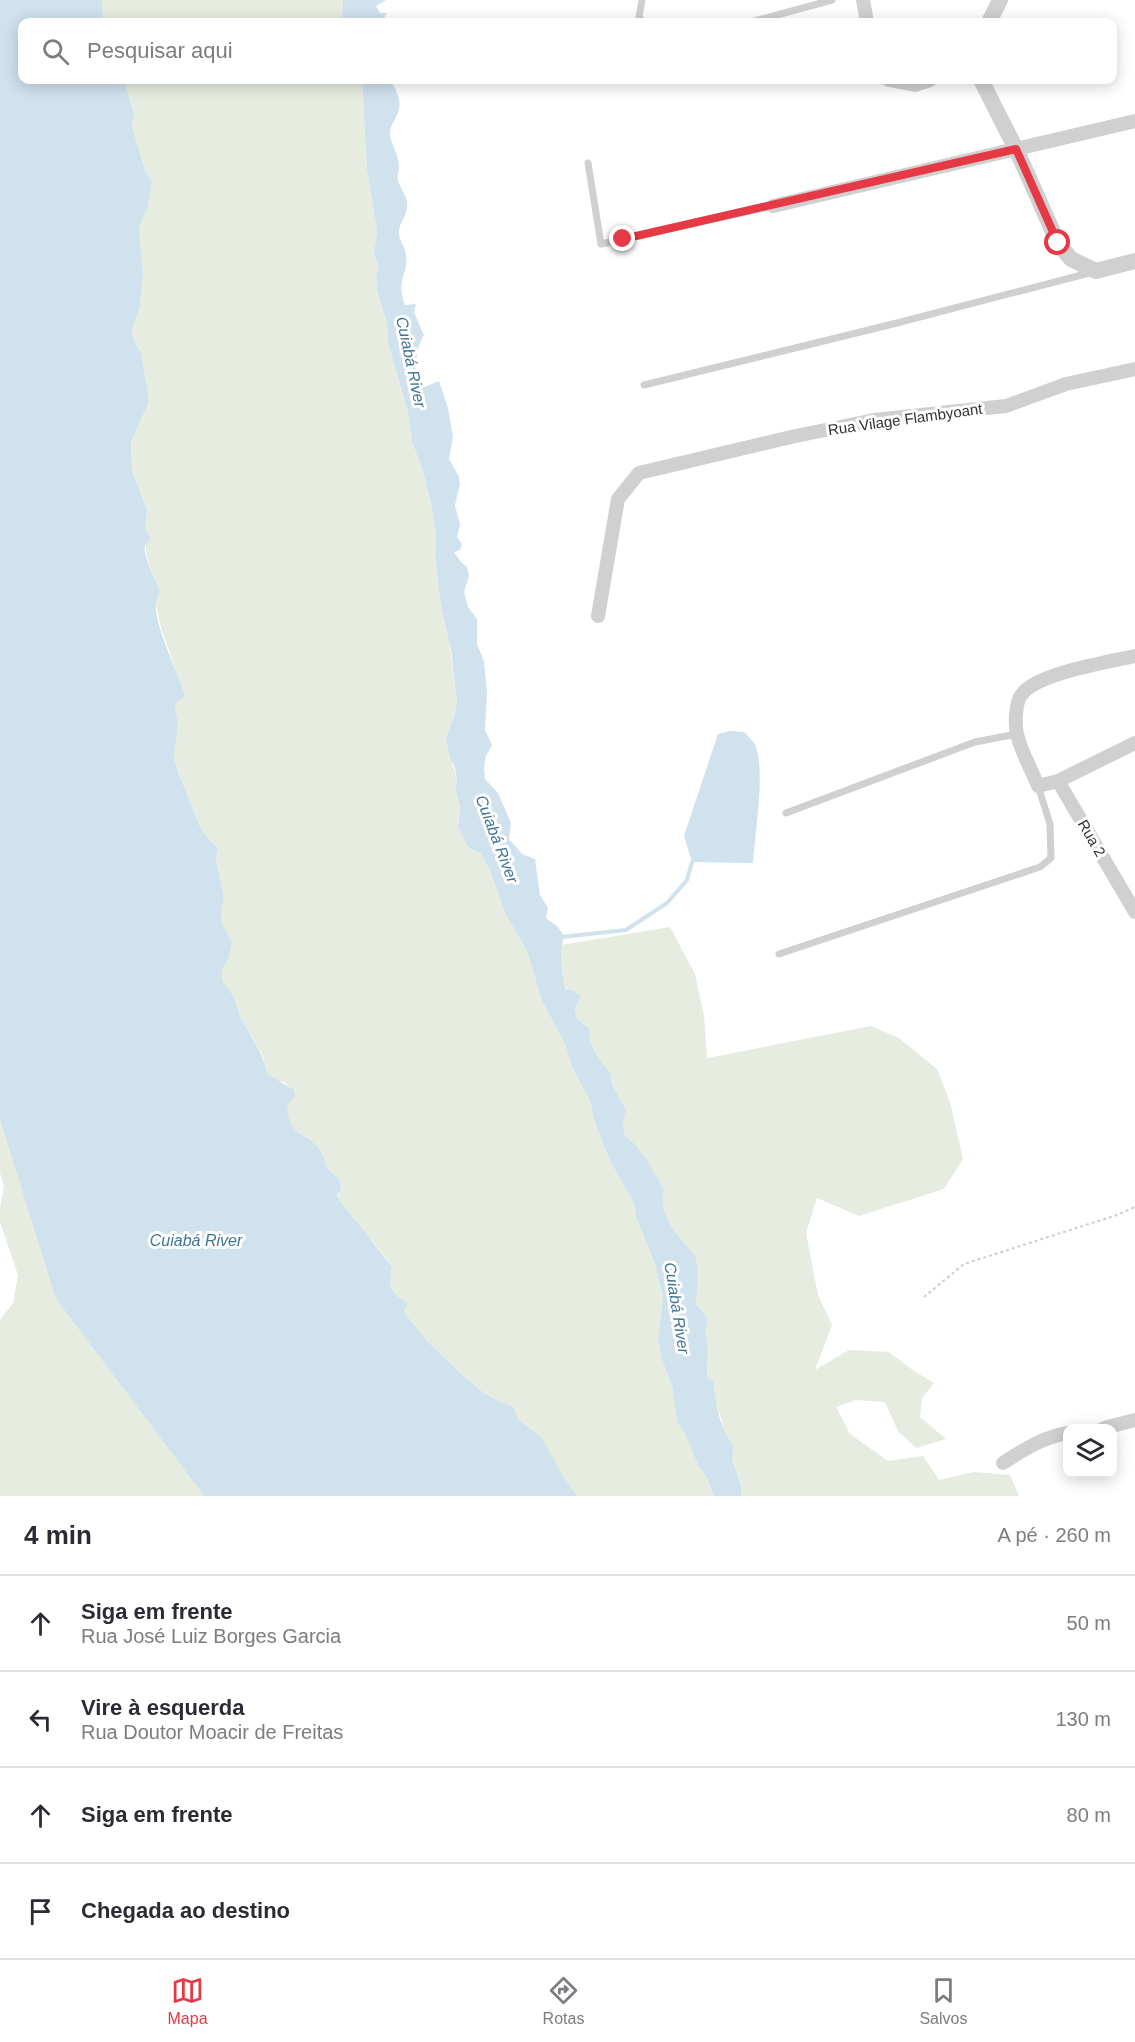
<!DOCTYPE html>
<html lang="pt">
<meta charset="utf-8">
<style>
:root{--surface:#fff;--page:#f2f2f3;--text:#2b2b33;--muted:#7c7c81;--line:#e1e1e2;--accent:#e63946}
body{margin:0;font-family:Helvetica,sans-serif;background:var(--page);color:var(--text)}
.controls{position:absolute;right:18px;bottom:18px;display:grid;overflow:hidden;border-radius:12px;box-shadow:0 3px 15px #0003}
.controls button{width:54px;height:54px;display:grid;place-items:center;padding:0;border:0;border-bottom:2px solid var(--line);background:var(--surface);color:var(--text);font:30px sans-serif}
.stop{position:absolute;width:18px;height:18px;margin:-14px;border:4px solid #e63946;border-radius:50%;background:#fff}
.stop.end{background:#e63946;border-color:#fff;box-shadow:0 2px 6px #0008}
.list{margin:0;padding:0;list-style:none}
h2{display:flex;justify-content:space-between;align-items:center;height:78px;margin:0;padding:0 24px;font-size:26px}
h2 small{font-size:20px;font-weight:400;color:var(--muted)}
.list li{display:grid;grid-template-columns:39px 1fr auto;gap:18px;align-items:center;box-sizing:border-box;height:96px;padding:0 24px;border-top:2px solid var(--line)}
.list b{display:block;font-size:22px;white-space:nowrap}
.list p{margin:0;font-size:20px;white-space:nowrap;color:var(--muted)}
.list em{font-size:20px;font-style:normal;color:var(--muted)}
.icon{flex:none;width:33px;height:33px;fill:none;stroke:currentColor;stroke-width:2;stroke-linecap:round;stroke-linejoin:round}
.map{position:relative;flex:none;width:1135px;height:1496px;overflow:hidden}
.search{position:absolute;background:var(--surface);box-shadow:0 3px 15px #0003;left:18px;right:18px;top:18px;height:66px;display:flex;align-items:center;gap:15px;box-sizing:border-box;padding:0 21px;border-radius:12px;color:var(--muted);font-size:22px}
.sheet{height:462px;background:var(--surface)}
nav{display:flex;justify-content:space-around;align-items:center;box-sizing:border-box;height:84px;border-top:2px solid var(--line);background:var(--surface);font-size:16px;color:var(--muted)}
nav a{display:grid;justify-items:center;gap:3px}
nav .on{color:var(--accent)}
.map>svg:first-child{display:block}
.green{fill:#e6ecdf}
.water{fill:#cfe2ee}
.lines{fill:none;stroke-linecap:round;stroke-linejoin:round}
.stream{stroke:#cfe2ee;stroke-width:4}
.path{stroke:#cdcdcd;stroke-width:2;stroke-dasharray:3 3;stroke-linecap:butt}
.service{stroke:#d0d0d0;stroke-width:7}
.minor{stroke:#d0d0d0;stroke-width:14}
.tertiary{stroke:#d0d0d0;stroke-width:16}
.route{stroke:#e63946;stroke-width:8}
.labels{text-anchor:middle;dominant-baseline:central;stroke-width:6;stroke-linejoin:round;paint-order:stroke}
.street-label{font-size:15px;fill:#333;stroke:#fff}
.water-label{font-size:16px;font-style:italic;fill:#3f7597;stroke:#fff}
</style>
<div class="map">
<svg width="1135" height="1496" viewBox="0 0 1135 1496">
<rect width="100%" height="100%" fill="#fff"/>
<path class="green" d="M102,0H343L342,22H103Z
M124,80H362L367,170L377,231L374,253L379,268L376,276L377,290L387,323L388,343L408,412L412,442L423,471L431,504L436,535L435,554L440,600L448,632L457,702L455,713L446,738L457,780L455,788L460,808L458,822L468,847L481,854L490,870L505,913L527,951L542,1001L565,1044L573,1069L590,1101L595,1123L609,1159L634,1202L636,1217L655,1264L663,1297L658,1339L661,1357L672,1386L677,1422L684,1432L698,1465L707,1478L714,1496H577L562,1474L542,1439L519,1420L513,1406L498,1401L484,1393L456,1369L427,1341L404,1312L408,1303L397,1296L390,1286L392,1267L375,1244L360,1228L354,1217L340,1204L334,1173L326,1167C325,1160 322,1150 316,1145C305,1133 295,1136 289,1118C286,1108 288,1104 295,1096L285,1082L276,1080L268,1074L262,1054L240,1016L234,997L222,980V970L229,958L232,942L222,925L221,911L224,898L216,859L218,848L210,841L200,827L178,772L174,758L178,724L175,705L185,696L161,628L156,605L160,591L149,566L146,552L145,529L147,510L132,471L131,442L148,404V392L141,353L134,340L132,328L140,307L143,273L139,228L148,206L152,182L145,170L137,143L132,127L134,114Z
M670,927L695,974L704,1016L707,1058L871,1026L899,1038L937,1069L950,1102L963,1159L944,1189L859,1216L817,1198L806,1233L818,1295L832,1325L815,1370L849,1350L889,1352L914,1371L934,1383L922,1398L920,1417L946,1439L916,1448L898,1431L885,1402L856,1400L836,1407L850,1434L888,1461L923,1456L939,1480L974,1472L1010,1475L1019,1496H741V1485L732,1459L734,1445L724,1433L722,1421L715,1401L714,1391L707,1378L708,1350L705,1331L708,1318L696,1304C697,1295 698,1263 695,1256C694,1252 689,1248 686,1245C670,1228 659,1215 664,1190L648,1161L634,1143L625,1136L623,1124L626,1110L612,1084L611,1074L596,1056L590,1041L589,1028L577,1019L575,1008L578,1003L563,983L561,945Z
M0,1098L56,1299L204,1496H0V1320L13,1303L18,1275L0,1222V1208L4,1186L0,1173Z"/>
<path class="water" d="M0,0H102L103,22H22V80H124L134,114L132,127L137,143L145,170L152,182L148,206L139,228L143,273L140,307L132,329L134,340L141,353L148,392V404L131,442L132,471L147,510L145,529L151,538C149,540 146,543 145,546C143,557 156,581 160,591C159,595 157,600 156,604C154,626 179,673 185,696L175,705L178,724L174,758L178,772L200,827L210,841L218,848L216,859L224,898L221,911L222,924L232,942L229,958L222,970V980L234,997L240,1016L261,1054L268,1074L294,1090L295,1096C288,1104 286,1108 289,1118C295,1136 305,1133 316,1145C322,1150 325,1160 326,1167C335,1174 340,1179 341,1190L337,1194C341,1207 346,1207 353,1217C366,1234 379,1250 392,1267L390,1286L397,1296L408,1303L404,1312L427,1341L456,1369L484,1393L498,1401L513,1406L519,1420L542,1438L562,1474L577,1496H204L56,1299L0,1119Z
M343,0H386L376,6L380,13H387L382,22H342Z
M362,80H390C414,115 384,119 391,140C394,149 399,157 399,167C399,171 397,175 398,180C400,188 406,195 407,202C409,215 398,223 399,233C399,240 405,247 406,255C409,275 395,279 405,305L416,304L414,312L424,335C415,348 413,375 422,388L439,381L448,408L453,437L449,459L459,477L460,484L455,505L460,525L457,537L462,544L460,550L454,552L461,562L467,567L469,576L464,592L468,607L477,619V644L484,661L487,693L485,730L492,745L486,756L484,768L485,779L498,793L511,823L509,839L522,854L535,859L540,895L548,908L546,918L558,927L564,936C560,948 561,977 566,989L574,991L581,997L575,1008L577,1019L589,1028L590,1041L596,1055L611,1074L612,1084L626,1110L623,1124L625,1136L634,1143L648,1161L664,1190C659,1213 671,1229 686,1245C689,1249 694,1252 695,1256C699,1263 697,1295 696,1304L708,1318L705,1331L708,1350L707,1378L713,1381C716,1403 719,1429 734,1445L732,1459L741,1485V1496H714L707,1478L698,1465L684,1432L677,1422L672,1386L661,1357L658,1339L663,1297L655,1264L636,1217L634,1203L609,1159L595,1123L590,1101L573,1069L565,1044L542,1001L527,951L505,913L490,870L481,854L468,847L458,827L460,808L455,788L457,780L455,768L450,757L446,738L455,713L457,702L451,650L440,600L435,554L436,535L431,504L423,471L412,442L408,412L388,343L387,323L377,290L376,276L379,268L374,253L377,231L367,170Z
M730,731L744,732C748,737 754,741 756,747C765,773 755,834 753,863L692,862L684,836L718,734Z"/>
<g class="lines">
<path class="stream" d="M561,937L626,930L667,903L687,880L692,862"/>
<path class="path" d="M924,1297L964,1264L1117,1215L1135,1207"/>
<path class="service" d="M642,0L639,17L643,22
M751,22L832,0
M588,163L601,244L773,206
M644,385L893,324L1093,272
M786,813L975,742L1017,734
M779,954L1040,867L1051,858L1050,824L1038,786"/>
<path class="minor" d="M863,0L867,22
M889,80L915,85L930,80
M773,206L1135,121
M598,616L618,499L639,473L791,437L874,420L1006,406L1066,384L1135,369
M1135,743L1058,781L1135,912
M1058,781L1038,786C1032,770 1021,752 1017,734C1015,724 1015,702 1022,694C1038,673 1109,662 1135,656
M1104,1428L1135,1420
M1003,1463C1023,1450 1043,1437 1068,1433"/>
<path class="tertiary" d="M989,22L1000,0
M981,80L1016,149L1058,243L1071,259L1096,271L1135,261"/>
</g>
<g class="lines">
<path class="route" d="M623,239L1016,149L1058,243"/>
</g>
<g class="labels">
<g class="street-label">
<text transform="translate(905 419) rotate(-8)">Rua Vilage Flambyoant</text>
<text transform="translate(1092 838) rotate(60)">Rua 2</text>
</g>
<g class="water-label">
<text transform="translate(411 362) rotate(78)">Cuiabá River</text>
<text transform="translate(497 839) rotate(69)">Cuiabá River</text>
<text x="196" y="1240">Cuiabá River</text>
<text transform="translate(677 1308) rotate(81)">Cuiabá River</text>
</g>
</g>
</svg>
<div class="controls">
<button><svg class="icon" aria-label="layers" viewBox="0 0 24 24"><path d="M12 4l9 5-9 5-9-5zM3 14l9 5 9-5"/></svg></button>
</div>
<div class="stop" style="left:1058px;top:243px"></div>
<div class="stop end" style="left:623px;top:239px"></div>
<div class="search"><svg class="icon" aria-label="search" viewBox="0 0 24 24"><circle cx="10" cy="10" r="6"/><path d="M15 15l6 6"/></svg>Pesquisar aqui</div>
</div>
<section class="sheet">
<h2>4 min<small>A pé · 260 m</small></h2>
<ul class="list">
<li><svg class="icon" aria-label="ahead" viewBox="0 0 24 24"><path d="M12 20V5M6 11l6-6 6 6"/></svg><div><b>Siga em frente</b><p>Rua José Luiz Borges Garcia</p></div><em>50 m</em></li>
<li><svg class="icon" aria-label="left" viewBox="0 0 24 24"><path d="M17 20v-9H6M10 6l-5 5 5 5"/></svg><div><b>Vire à esquerda</b><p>Rua Doutor Moacir de Freitas</p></div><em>130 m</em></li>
<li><svg class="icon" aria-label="ahead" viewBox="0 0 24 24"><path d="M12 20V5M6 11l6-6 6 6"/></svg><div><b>Siga em frente</b></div><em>80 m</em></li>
<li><svg class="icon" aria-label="arrive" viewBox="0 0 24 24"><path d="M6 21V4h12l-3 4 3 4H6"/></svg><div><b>Chegada ao destino</b></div></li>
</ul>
</section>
<nav>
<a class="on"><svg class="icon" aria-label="map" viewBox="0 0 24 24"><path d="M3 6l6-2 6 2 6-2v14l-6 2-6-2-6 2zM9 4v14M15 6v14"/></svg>Mapa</a>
<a><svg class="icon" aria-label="directions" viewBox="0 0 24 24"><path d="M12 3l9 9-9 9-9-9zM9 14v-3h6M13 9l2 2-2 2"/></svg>Rotas</a>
<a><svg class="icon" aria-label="saved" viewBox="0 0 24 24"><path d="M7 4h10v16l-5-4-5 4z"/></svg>Salvos</a>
</nav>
